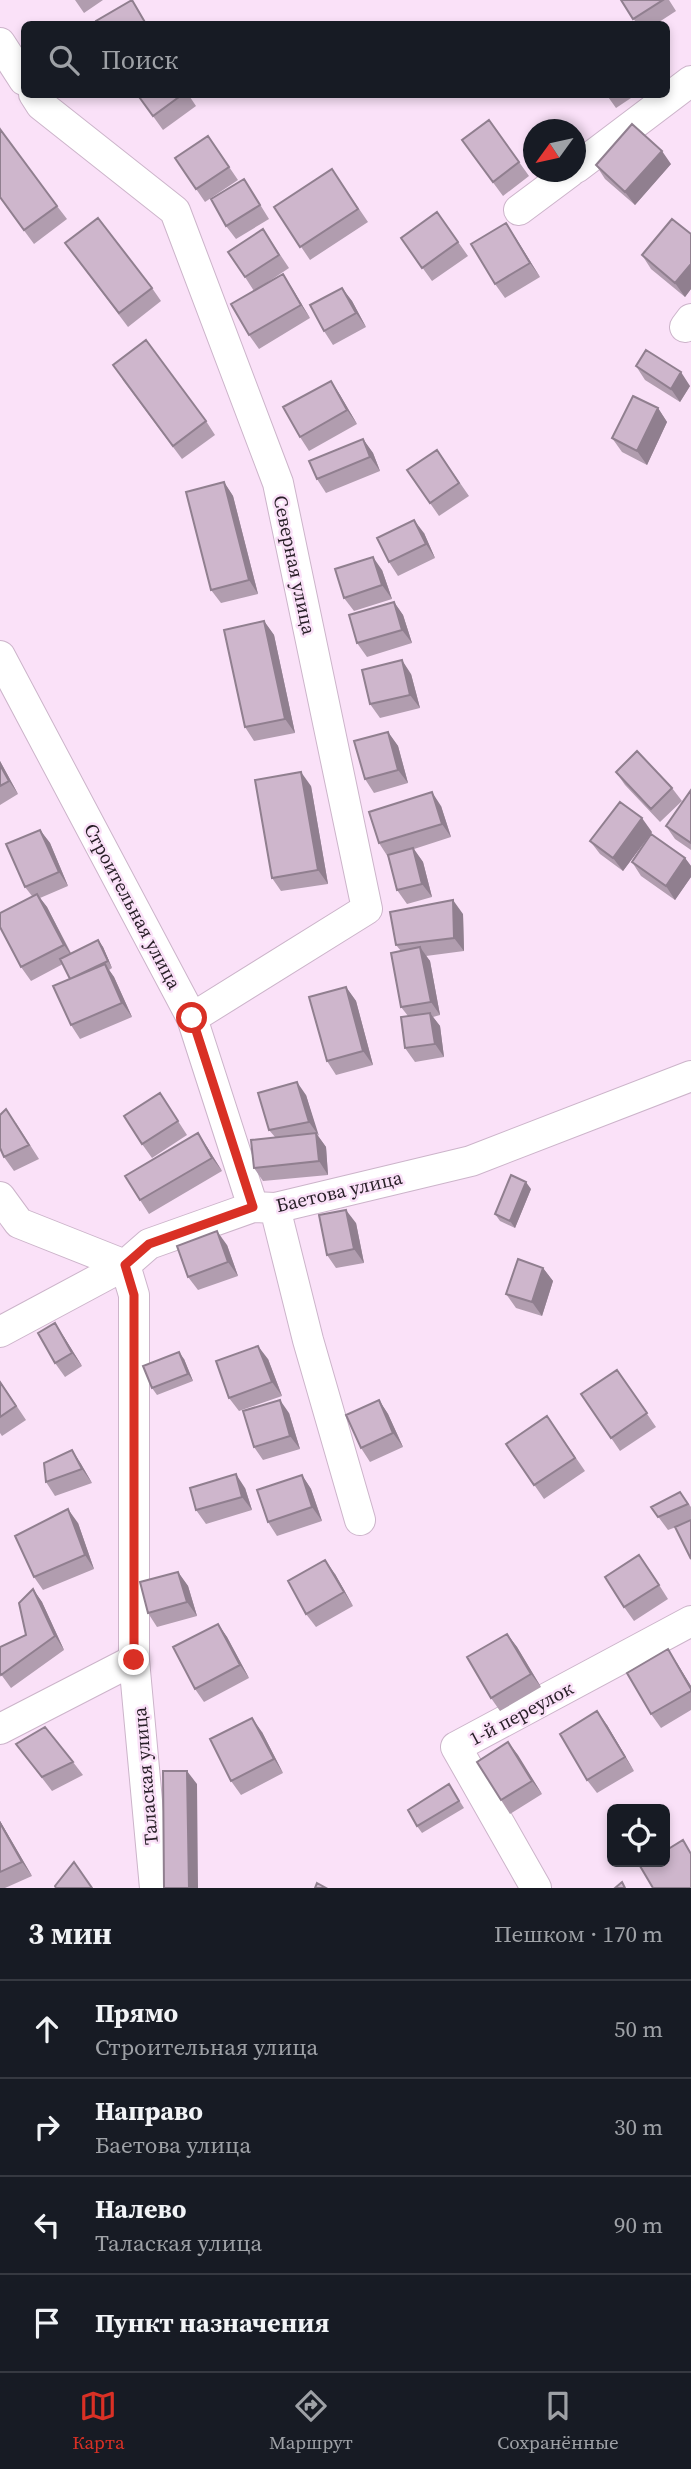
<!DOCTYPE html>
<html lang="ru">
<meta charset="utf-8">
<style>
:root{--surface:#171b24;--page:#20242c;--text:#f1f3f6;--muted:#9ea1a6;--line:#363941;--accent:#d93025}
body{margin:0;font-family:"Source Serif 4",serif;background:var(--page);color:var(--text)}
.controls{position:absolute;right:21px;bottom:21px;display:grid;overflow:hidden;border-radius:10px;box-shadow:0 4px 10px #0003}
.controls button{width:63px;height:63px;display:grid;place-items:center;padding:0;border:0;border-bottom:2px solid var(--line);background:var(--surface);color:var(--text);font:35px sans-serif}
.compass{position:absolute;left:523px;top:119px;width:63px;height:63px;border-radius:50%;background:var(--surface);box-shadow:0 4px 10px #0003;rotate:237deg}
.stop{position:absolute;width:21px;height:21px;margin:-16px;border:5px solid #d93025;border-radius:50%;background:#fff}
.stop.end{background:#d93025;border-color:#fff;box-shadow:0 2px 7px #0008}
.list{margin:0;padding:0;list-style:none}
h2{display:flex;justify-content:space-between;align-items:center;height:91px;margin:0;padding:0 28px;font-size:30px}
h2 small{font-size:23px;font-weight:400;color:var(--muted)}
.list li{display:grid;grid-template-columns:46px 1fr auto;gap:21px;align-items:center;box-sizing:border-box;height:98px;padding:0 28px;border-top:2px solid var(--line)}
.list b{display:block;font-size:26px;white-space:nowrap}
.list p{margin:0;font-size:23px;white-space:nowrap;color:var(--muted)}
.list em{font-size:23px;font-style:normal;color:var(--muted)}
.icon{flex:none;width:38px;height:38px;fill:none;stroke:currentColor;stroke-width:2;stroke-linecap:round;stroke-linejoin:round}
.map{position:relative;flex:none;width:691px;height:1888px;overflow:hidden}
.search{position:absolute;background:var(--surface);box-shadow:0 4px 10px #0003;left:21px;right:21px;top:21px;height:77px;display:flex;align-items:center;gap:18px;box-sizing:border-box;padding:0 24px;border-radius:10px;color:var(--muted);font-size:26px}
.sheet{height:483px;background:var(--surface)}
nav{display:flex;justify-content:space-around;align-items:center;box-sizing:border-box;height:98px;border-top:2px solid var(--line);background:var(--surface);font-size:19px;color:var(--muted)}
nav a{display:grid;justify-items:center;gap:4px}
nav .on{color:var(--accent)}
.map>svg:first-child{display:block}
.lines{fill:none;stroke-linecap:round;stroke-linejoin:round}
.minor-casing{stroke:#ccb4ca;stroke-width:32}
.minor{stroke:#fff;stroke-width:30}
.wall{fill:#b19daf}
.shaded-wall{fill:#907f8f}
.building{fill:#ceb6cc;stroke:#907f8f;stroke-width:2}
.route{stroke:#d93025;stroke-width:9}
.labels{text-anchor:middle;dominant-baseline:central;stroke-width:5;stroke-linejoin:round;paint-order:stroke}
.street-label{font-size:19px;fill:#281f27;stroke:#fae1f8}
</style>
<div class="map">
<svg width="691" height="1888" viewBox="0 0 691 1888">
<rect width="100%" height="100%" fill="#fae1f8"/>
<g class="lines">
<g class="minor-casing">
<path id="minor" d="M0,43L24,80
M34,94L41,105L175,211L278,483L367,909L192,1018
M576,168L691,81
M519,210L570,172
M685,327L691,319
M0,656L192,1018L253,1207
M0,1197L19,1223L125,1265L134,1295V1660L155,1888
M275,1208L308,1340L360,1520
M0,1332L125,1265L149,1244L253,1207L275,1208L471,1161L691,1076
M0,1729L134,1660
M536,1888L456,1747L691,1621"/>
</g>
<use href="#minor" class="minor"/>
</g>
<path class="wall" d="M75,0H103L84,13Z
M621,0H669L676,11L656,24H637Z
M137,94H188L196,106L163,130Z
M606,94H637L616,108Z
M489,120L529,176L503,196L472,154Z
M208,136L238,180L205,202L175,158Z
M671,164L635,205L605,179L596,165Z
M332,169L368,222L310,260L274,207Z
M253,193L269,219L236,239L226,226Z
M0,198L57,206L67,219L34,244Z
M437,212L468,256L432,281L401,238Z
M263,229L289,268L256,290L283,274L310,318L259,349L249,335L254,291L245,277Z
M691,234V289L685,297L651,269L642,255Z
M515,237L540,277L505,298L495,284Z
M65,243L152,288L161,301L128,327Z
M342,288L352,301L366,327L333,345L324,331Z
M636,366L690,386L680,402L645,380Z
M122,379L206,421L215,435L182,459Z
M331,381L340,395L357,424L309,451L300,437Z
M658,408L667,422L647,465L622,452L612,438Z
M363,439L373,453L380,471L326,493L317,479Z
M437,450L469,496L439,516L407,470Z
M224,482L233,496L258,594L221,603L211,590Z
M424,533L435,558L398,576L389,562Z
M382,570L392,599L354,611L344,598Z
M394,602L403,615L412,643L367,657L357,643Z
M264,621L274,635L295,733L254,741L245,727Z
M411,674L420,708L380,718L370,704Z
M388,732L398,746L408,783L374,793L365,779Z
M0,761L18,794L0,805Z
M616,772L672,788L682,801L660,822L625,785Z
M311,786L328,884L281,891L272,878Z
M691,790V850L675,839L666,826Z
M441,806L451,837L414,849L423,862L432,897L407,904L397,890L388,857L379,843Z
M40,830L50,843L68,886L40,898L47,907L71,953L98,940L103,947L112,968L109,970L114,977L132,1017L80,1039L71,1025L70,979L63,964L31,981L21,967L32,896L25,887Z
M652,832L623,871L600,854L590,841Z
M685,858L691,866V877L675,900L641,876L632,862Z
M463,914L464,951L426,956L430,961L440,1015L433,1017L440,1026L444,1057L415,1062L405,1048L408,1016L401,1007V951L396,945Z
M346,987L356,1001L373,1065L336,1075L327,1061Z
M160,1093L187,1135L152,1158L142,1144Z
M306,1095L318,1136L326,1147L328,1175L263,1181L254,1168L275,1137L269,1130Z
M16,1123L39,1159L14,1171L4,1157Z
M207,1147L222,1171L149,1214L140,1200Z
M531,1189L515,1228L500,1221L495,1214Z
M356,1223L364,1263L336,1268L327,1255Z
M227,1245L238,1276L198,1290L188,1277Z
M543,1268L553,1281L542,1316L516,1308L506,1294Z
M64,1337L82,1366L65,1377L55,1363Z
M184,1359L193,1381L157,1395L152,1388Z
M268,1359L282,1396L239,1411L229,1398Z
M617,1370L656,1427L620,1451L581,1394Z
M0,1381L26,1420L2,1436L0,1433Z
M379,1400L388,1414L403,1447L370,1462L361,1448Z
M289,1413L300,1449L263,1460L254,1447Z
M547,1416L585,1471L544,1499L506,1444Z
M72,1450L81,1464L92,1483L55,1496L46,1482Z
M302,1475L311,1489L322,1521L277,1536L268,1522Z
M245,1488L252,1510L206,1524L196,1510Z
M680,1492L691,1507V1559L679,1526L668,1530L651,1507Z
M78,1523L94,1569L43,1590L34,1577Z
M649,1569L668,1599L634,1621L624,1607Z
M178,1572L188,1586L197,1616L157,1627L148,1613Z
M335,1574L353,1606L316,1627L306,1614Z
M33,1589L42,1602L64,1650L11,1688L0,1673L26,1635Z
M218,1624L227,1637L249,1678L204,1702L195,1689Z
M507,1634L517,1647L541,1687L500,1711L491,1698Z
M677,1663L691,1686V1710L661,1728L651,1714Z
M607,1725L634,1771L597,1793L587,1780Z
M262,1732L283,1773L241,1795L231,1781Z
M508,1742L542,1794L510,1814L501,1800Z
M16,1744L73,1762L83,1775L52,1791Z
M454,1792L464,1808L422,1833L417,1826Z
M0,1821L32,1876L5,1888H0Z"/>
<path class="shaded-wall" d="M662,151L671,164L635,205L625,192Z
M506,223L515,237L540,277L530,263Z
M691,264V289L685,297L675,283Z
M283,274L292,288L310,318L301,305Z
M342,288L352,301L366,327L356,313Z
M681,372L690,386L680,402L671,389Z
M331,381L340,395L357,424L347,410Z
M658,408L667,422L647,465L637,451Z
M363,439L373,453L380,471L370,457Z
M224,482L233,496L258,594L249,580Z
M414,520L424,533L435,558L426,544Z
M373,557L382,570L392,599L382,585Z
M394,602L403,615L412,643L402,630Z
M264,621L274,635L295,733L285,719Z
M402,660L411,674L420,708L410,695Z
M388,732L398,746L408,783L398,770Z
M0,761L18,794L9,781L0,765Z
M301,772L311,786L328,884L318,870Z
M432,792L441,806L451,837L442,824Z
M642,818L652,832L623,871L613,858Z
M40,830L50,843L68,886L59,872Z
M413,848L423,862L432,897L422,884Z
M685,858L691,866V877L675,900L666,886Z
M37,894L47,907L73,958L64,945Z
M453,900L463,914L464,951L454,938Z
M98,940L103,947L112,968L108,961Z
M420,947L430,961L440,1015L431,1002Z
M105,964L114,977L132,1017L122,1003Z
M346,987L356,1001L373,1065L363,1051Z
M430,1013L440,1026L444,1057L435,1044Z
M297,1082L306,1095L319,1136L309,1122Z
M198,1133L207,1147L222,1171L212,1158Z
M316,1133L326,1147L328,1175L319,1161Z
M526,1182L531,1189L515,1228L510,1221Z
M346,1210L356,1223L364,1263L354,1249Z
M217,1231L227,1245L238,1276L228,1262Z
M543,1268L553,1281L542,1316L532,1302Z
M55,1323L64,1337L82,1366L72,1353Z
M258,1346L268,1359L282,1396L272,1382Z
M179,1352L184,1359L193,1381L188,1374Z
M280,1400L289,1413L300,1449L290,1436Z
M379,1400L388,1414L403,1447L393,1433Z
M72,1450L81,1464L92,1483L82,1469Z
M236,1474L245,1488L252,1510L242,1497Z
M302,1475L311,1489L322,1521L312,1507Z
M68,1509L78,1523L94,1569L85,1555Z
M325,1560L335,1574L353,1606L344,1592Z
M178,1572L188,1586L197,1616L187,1602Z
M33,1589L42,1602L64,1650L55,1636Z
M218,1624L227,1637L249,1678L240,1665Z
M507,1634L517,1647L541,1687L531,1674Z
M668,1649L691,1686V1689Z
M597,1711L607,1725L634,1771L625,1757Z
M252,1718L262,1732L283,1773L274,1759Z
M508,1742L518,1755L542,1794L532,1781Z
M187,1771L197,1784L198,1888H189Z
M0,1821L32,1876L22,1862L0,1823Z"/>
<path class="building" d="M132,0L146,24H97L96,21Z
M621,0H663L633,19Z
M137,94H183L153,116Z
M489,120L519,162L493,182L462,140Z
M632,124L662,151L625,192L596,165Z
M0,129L57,206L24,230L0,197Z
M208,136L229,167L196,189L175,158Z
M332,169L358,209L300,247L274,207Z
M244,179L260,205L226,226L211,199Z
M437,212L458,242L422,268L401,238Z
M98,218L152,288L119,313L65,243Z
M672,219L691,234V264L675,283L642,255Z
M506,223L530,263L495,284L471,244Z
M263,229L279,255L245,277L228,252Z
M283,274L301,305L249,335L231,304Z
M342,288L356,313L324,331L310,305Z
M146,340L206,421L173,446L113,365Z
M646,350L681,372L671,389L636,366Z
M331,381L347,410L300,437L283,407Z
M633,396L658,408L637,451L612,438Z
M363,439L370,457L317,479L309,461Z
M437,450L459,483L430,503L407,470Z
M224,482L249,580L211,590L186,492Z
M414,520L426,544L389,562L377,538Z
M373,557L382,585L344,598L335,569Z
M394,602L402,630L357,643L349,615Z
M264,621L285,719L245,727L224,630Z
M402,660L410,695L370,704L362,670Z
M388,732L398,770L365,779L354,741Z
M637,751L672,788L651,809L616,772Z
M0,765L9,781L0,786Z
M301,772L318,870L272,878L255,780Z
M691,790V843L666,826Z
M432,792L442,824L379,843L369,812Z
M620,802L642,818L613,858L590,841Z
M40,830L59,872L25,887L6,844Z
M651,834L685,858L666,886L632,862Z
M413,848L422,884L397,890L388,855Z
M37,894L64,945L21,967L0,927V913Z
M453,900L454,938L396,945L390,912Z
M98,940L108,961L70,979L60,959Z
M420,947L431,1002L401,1007L391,953Z
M105,964L122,1003L71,1025L53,986Z
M346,987L363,1051L327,1061L309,997Z
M430,1013L435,1044L405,1048L401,1017Z
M297,1082L309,1122L269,1130L258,1093Z
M160,1093L178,1121L142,1144L124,1116Z
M6,1109L29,1145L4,1157L0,1148V1115Z
M198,1133L212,1158L140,1200L125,1176Z
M316,1133L319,1161L254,1168L251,1140Z
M511,1175L526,1182L510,1221L495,1214Z
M346,1210L354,1249L327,1255L319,1215Z
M217,1231L228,1262L188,1277L177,1246Z
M518,1259L543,1268L532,1302L506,1294Z
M55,1323L72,1353L55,1363L38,1333Z
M258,1346L272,1382L229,1398L216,1361Z
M179,1352L188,1374L152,1388L143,1366Z
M617,1370L647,1413L611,1438L581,1394Z
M0,1382L16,1406L0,1417Z
M280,1400L290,1436L254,1447L243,1411Z
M379,1400L393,1433L361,1448L346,1415Z
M547,1416L575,1458L534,1485L506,1444Z
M72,1450L82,1469L46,1482L44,1463Z
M236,1474L242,1497L196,1510L190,1488Z
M302,1475L312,1507L268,1522L257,1490Z
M680,1492L688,1504L658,1517L651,1507Z
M68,1509L85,1555L34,1577L15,1536Z
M691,1520V1559L675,1527Z
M639,1555L659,1585L624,1607L605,1577Z
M325,1560L344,1592L306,1614L288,1581Z
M178,1572L187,1602L148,1613L140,1582Z
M33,1589L55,1636L1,1675L0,1673V1647L26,1635L19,1603Z
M218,1624L240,1665L195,1689L173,1647Z
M507,1634L531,1674L491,1698L467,1657Z
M668,1649L691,1689V1691L651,1714L627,1673Z
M597,1711L625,1757L587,1780L560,1734Z
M252,1718L274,1759L231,1781L210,1739Z
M45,1727L73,1762L42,1777L16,1744Z
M508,1742L532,1781L501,1800L477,1762Z
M163,1771H187L189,1888H164Z
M449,1784L459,1801L417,1826L408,1810Z
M0,1823L22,1862L0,1872Z
M683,1840L691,1854V1888H653L640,1866L646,1862H665V1851Z
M74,1862L92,1888H56L55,1886Z
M622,1882L625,1888H615Z
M317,1883L326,1888H315Z"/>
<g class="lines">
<path class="route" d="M134,1660V1295L125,1265L149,1244L253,1207L192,1018"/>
</g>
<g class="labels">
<g class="street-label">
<text transform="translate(295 565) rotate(78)">Северная улица</text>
<text transform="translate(133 906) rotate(62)">Строительная улица</text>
<text transform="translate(339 1191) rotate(-13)">Баетова улица</text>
<text transform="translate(521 1713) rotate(-28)">1-й переулок</text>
<text transform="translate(145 1776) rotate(-95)">Талаская улица</text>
</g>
</g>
</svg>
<div class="controls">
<button><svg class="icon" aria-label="locate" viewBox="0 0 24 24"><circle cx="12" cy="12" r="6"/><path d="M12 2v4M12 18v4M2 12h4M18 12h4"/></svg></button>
</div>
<svg class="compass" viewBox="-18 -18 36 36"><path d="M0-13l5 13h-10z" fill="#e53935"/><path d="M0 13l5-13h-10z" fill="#9ea1a6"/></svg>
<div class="stop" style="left:192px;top:1018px"></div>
<div class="stop end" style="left:134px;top:1660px"></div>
<div class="search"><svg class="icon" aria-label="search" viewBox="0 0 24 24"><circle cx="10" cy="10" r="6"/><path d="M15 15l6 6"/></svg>Поиск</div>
</div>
<section class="sheet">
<h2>3 мин<small>Пешком · 170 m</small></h2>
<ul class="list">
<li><svg class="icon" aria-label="ahead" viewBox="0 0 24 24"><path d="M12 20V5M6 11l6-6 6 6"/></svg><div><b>Прямо</b><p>Строительная улица</p></div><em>50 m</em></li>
<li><svg class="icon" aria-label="right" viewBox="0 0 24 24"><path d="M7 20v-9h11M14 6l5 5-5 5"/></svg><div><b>Направо</b><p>Баетова улица</p></div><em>30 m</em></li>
<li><svg class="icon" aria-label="left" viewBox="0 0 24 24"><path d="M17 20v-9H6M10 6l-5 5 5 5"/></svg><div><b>Налево</b><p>Талаская улица</p></div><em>90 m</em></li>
<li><svg class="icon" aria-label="arrive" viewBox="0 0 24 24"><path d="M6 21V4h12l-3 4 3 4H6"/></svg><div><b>Пункт назначения</b></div></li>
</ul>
</section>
<nav>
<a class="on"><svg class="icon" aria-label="map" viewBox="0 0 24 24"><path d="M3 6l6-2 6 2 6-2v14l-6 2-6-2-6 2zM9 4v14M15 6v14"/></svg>Карта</a>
<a><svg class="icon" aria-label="directions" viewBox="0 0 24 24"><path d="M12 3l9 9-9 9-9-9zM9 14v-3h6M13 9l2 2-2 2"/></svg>Маршрут</a>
<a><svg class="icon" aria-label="saved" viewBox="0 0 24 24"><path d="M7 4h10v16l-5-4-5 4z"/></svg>Сохранённые</a>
</nav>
